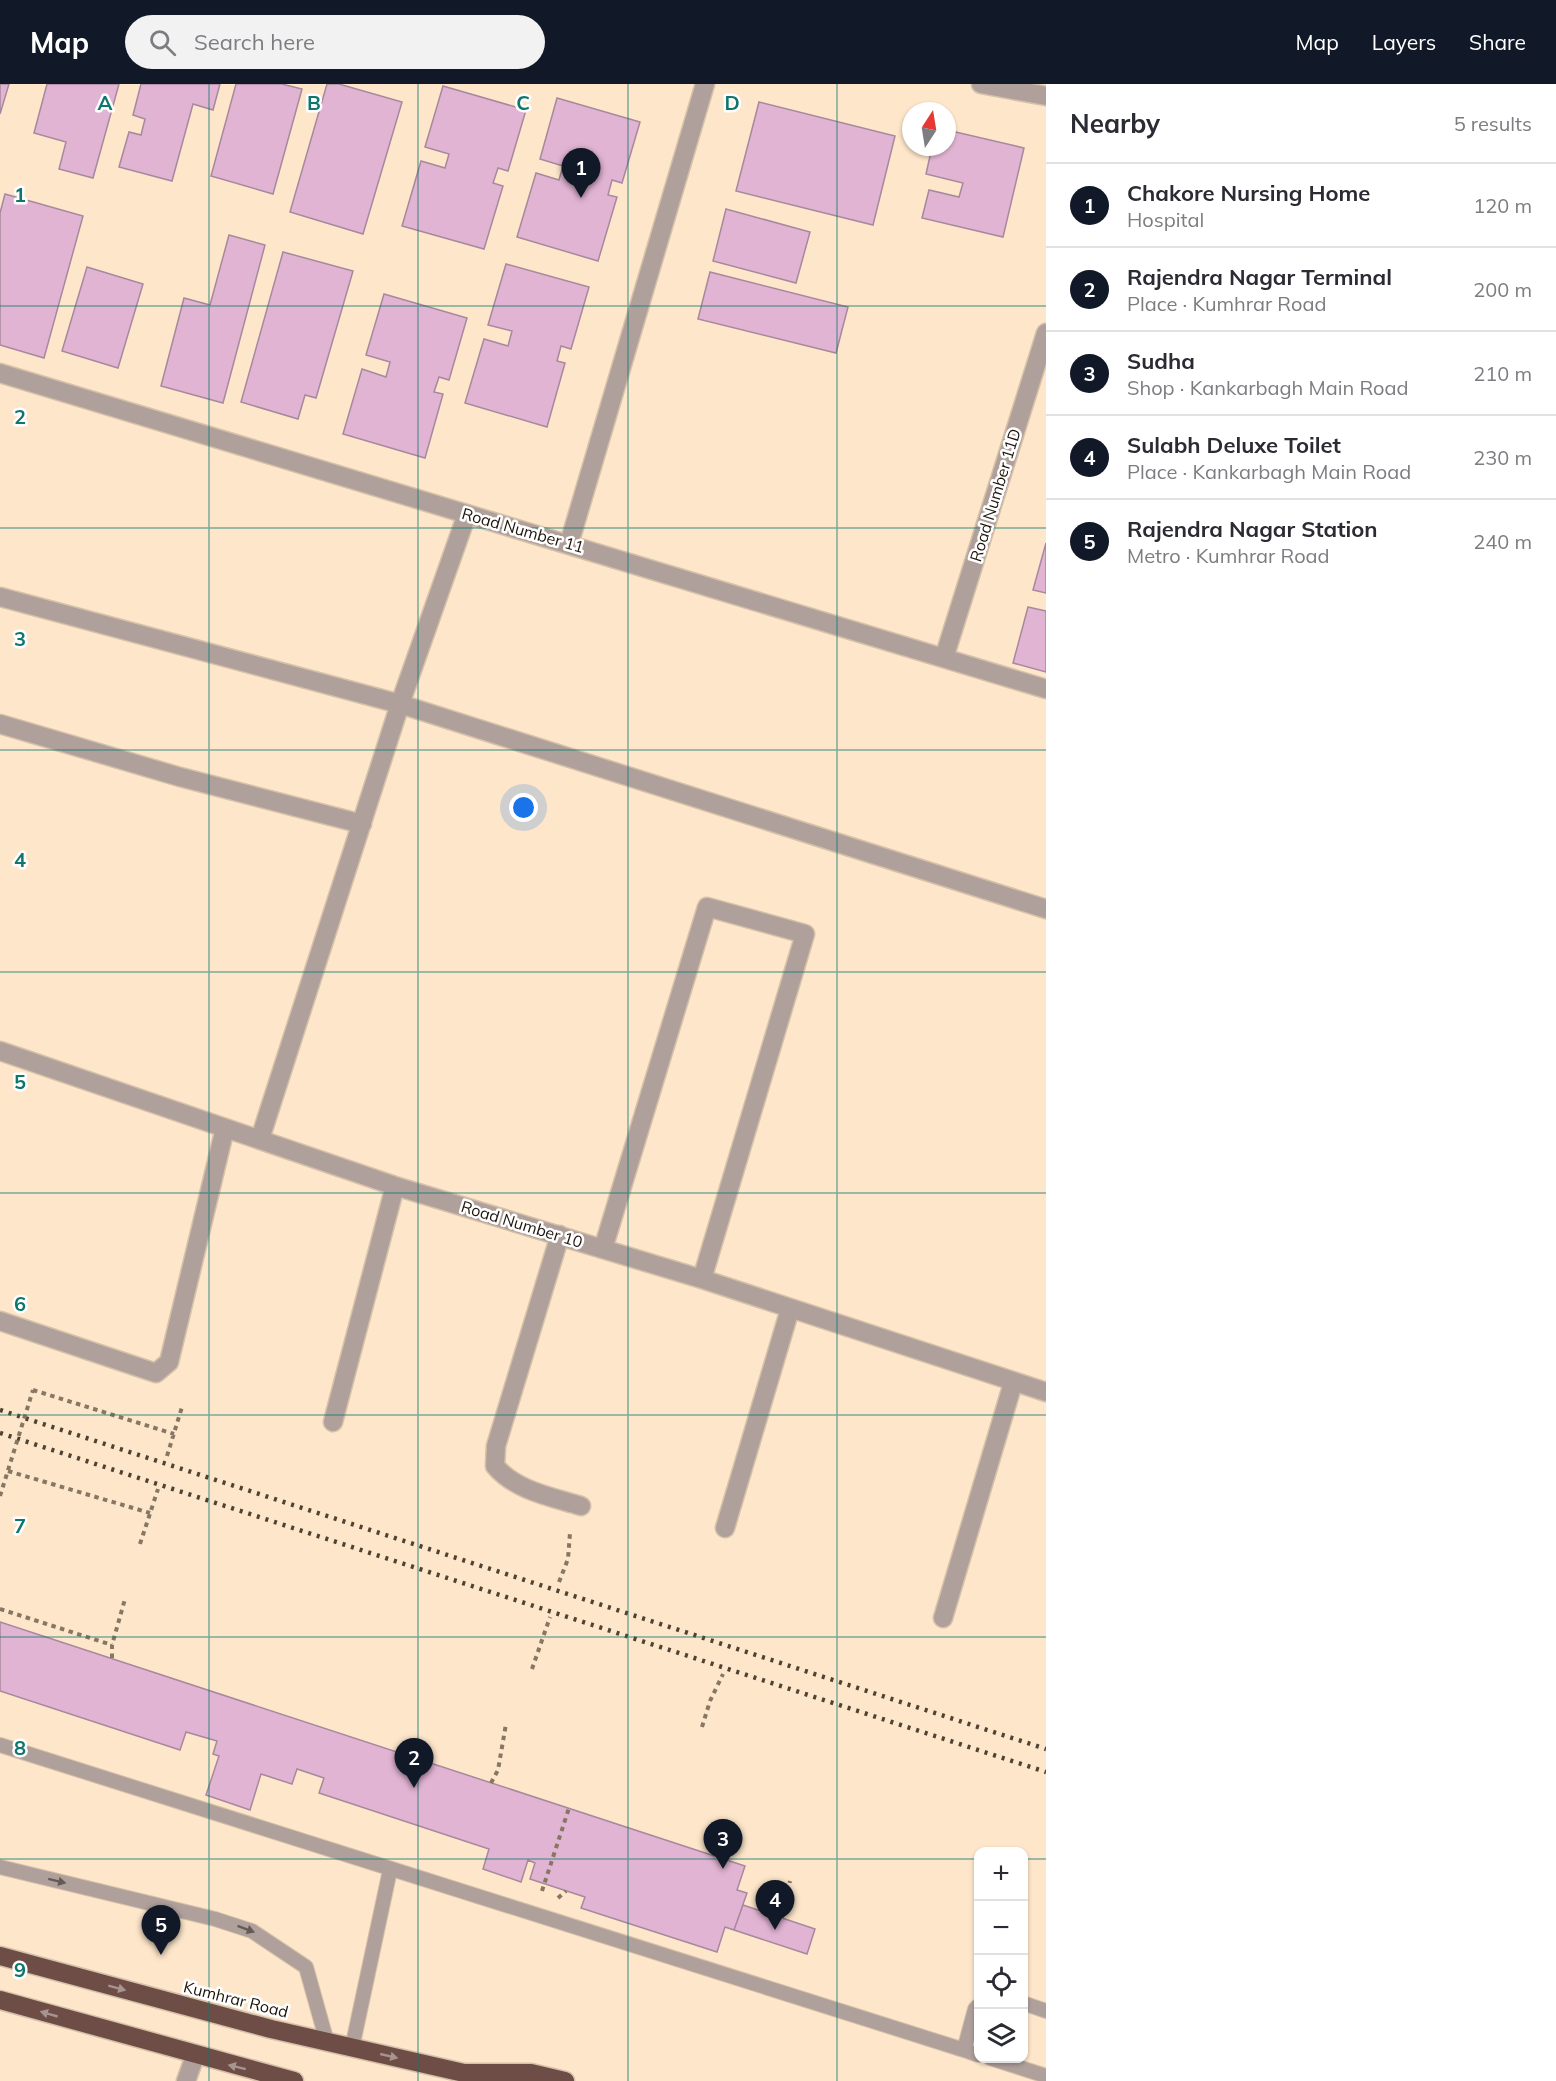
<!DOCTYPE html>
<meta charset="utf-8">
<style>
:root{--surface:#fff;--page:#f2f2f3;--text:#2b2b33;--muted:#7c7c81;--line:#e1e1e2;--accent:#111827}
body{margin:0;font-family:Mulish,sans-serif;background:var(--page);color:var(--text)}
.controls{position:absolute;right:18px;bottom:18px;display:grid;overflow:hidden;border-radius:12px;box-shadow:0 2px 4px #0004}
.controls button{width:54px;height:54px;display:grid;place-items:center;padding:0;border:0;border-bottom:2px solid var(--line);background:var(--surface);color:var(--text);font:30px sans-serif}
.compass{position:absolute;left:902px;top:18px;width:54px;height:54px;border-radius:50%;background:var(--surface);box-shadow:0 2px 4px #0004;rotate:12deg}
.you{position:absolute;left:524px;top:724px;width:21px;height:21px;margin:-15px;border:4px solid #fff;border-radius:50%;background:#1a73e8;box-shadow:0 0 0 9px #1a73e833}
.badge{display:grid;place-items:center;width:39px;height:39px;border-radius:50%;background:var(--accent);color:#fff;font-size:20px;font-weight:700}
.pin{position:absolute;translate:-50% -50px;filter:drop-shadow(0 2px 3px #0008)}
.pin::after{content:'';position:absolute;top:32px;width:21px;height:18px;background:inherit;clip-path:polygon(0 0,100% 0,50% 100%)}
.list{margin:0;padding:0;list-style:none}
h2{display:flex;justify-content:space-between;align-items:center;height:78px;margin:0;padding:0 24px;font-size:26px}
h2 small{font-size:20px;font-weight:400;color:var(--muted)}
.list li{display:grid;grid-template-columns:39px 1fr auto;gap:18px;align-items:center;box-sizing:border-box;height:84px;padding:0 24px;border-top:2px solid var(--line)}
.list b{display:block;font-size:22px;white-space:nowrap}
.list p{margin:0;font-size:20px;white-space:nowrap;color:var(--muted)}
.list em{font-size:20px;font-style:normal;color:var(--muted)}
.icon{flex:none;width:33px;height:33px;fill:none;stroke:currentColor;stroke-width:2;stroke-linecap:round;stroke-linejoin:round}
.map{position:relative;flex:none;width:1046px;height:1997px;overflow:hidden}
header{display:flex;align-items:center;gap:36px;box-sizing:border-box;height:84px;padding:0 30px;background:var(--accent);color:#fff}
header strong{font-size:28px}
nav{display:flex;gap:33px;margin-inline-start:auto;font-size:21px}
.search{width:420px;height:54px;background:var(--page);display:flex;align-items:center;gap:15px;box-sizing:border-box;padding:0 21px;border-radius:33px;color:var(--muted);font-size:22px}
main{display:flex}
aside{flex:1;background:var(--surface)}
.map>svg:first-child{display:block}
.building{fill:#e2b4d3;stroke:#a6899d;stroke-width:1.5}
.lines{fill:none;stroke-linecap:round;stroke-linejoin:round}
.lane-casing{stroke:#d5c0a8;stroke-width:16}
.street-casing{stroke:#d5c0a8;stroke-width:21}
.highway-casing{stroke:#d5c0a8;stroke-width:21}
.path{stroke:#867764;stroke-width:4;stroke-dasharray:4.5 4.5;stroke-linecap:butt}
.lane{stroke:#b0a09c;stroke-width:14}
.street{stroke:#b0a09c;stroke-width:18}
.highway{stroke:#6d4d46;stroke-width:18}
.rail{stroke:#4d4234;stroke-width:4.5;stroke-dasharray:3 6;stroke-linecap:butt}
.path-bridge{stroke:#867764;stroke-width:4;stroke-dasharray:4.5 4.5;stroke-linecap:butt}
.oneway{fill:#665a54}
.oneway2{fill:#a79490}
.grid{fill:none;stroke:#0f766e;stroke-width:1.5;stroke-opacity:0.55}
.labels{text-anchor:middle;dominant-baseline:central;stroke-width:5;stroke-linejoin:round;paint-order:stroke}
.street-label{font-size:16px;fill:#1d150b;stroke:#fff}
.grid-label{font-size:20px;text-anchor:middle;font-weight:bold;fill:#0f766e;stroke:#fff;stroke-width:5;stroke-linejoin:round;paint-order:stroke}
</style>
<header>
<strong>Map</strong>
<div class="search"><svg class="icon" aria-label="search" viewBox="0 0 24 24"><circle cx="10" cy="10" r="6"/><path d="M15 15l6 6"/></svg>Search here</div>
<nav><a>Map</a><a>Layers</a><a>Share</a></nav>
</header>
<main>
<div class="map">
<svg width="1046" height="1997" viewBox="0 0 1046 1997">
<rect width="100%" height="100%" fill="#fde6ca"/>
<path class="building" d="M0,0H9L0,30Z
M47,0H119L93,94L59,85L66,58L34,49Z
M141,0H220L213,26L193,20L172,97L119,83L129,48L141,51L145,35L133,31Z
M236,0H282L302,5L273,110L211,92Z
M327,0H339L402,18L363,150L290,128Z
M443,2L526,26L508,87L498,84L493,99L503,102L484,165L402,142L421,77L445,84L449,70L425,63Z
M557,14L640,38L622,99L612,96L608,111L617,113L598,177L517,153L536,89L559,96L563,82L540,75Z
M759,18L895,52L873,141L736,107Z
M947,46L1024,64L1003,153L922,134L929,106L959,113L963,99L926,90L932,63H947Z
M5,110L83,132L44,274L0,261V129Z
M726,125L810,148L796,199L713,177Z
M229,151L265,161L223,319L161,302L184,214L210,221Z
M283,168L353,187L316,314L305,311L298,335L241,318Z
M506,180L589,203L571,265L561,262L557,277L565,279L547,343L465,319L484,255L508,262L512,247L488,241Z
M87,183L143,200L118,284L62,267Z
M710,188L848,223L836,269L698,235Z
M384,210L467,234L449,296L439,293L434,308L443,310L425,374L343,350L362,285L386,293L390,278L366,271Z
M1046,459V509L1033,506Z
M1028,523L1046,527V588L1013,579Z
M0,1538L745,1782L737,1806L747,1809L734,1846L725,1843L717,1868L581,1824L585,1813L530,1795L535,1779L528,1776L521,1798L483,1785L489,1765L319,1709L324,1694L297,1685L292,1700L261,1690L250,1726L206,1711L219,1672L213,1670L217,1657L186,1648L180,1666L0,1607Z
M743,1821L815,1845L807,1870L734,1846Z"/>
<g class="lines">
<g class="lane-casing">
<path id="lane" d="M0,1661L964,1966L975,1925L978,1922
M0,1783L215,1835L252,1847L306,1883L327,1958
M1023,1919L1046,1927
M352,1964L390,1786
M964,1966L978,1971
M990,1974L1046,1992"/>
</g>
<g class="street-casing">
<path id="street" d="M981,0L1046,12
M0,289L1046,605
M569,460L705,0
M0,513L400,620L1046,825
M944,574L1046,249
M0,640L180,693L362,740
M0,967L395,1102L702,1195L1046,1308
M260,1055L400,620L467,430
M560,1151L496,1362L495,1382C516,1407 552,1413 581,1422
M603,1165L707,823L805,850L702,1195
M0,1237L156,1289L169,1278L225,1044
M333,1338L395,1102
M725,1444L790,1225
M943,1534L1013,1299
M186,1997L195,1972"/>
</g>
<g class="highway-casing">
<path id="highway" d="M0,1872L271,1945L464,1989H531L565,1997
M0,1916L294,1997"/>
</g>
<path class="path" d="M33,1306L174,1350
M167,1372L182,1323
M8,1387L150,1429
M140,1460L158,1405
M559,1498L568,1475L570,1449
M0,1525L112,1561
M112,1574V1561L125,1515
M532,1585L550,1533
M702,1643L710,1617L723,1590
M491,1699L498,1686L506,1640
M542,1807L569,1724
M558,1814L566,1807
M782,1834L790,1797"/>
<use href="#lane" class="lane"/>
<use href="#street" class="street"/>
<use href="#highway" class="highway"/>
<path class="rail" d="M0,1326L1046,1665
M0,1349L1046,1688"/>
<path class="path-bridge" d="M0,1412L33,1306"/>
</g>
<defs><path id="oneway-solid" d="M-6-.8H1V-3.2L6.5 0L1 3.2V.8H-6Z" transform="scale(1.5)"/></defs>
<g class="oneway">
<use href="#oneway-solid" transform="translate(57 1797) rotate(14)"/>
<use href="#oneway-solid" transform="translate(246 1845) rotate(21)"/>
</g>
<g class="oneway2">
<use href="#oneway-solid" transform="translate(117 1904) rotate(15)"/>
<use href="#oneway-solid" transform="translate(49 1930) rotate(-164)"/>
<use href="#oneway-solid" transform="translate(389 1972) rotate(13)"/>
<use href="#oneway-solid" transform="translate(237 1983) rotate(-166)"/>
</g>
<path class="grid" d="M209,0V1997M418,0V1997M628,0V1997M837,0V1997M0,222H1046M0,444H1046M0,666H1046M0,888H1046M0,1109H1046M0,1331H1046M0,1553H1046M0,1775H978M1023,1775H1046"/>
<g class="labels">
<g class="street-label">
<text transform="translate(995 411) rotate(-73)">Road Number 11D</text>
<text transform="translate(523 446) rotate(16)">Road Number 11</text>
<text transform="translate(522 1140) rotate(17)">Road Number 10</text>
<text transform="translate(236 1915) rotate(14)">Kumhrar Road</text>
</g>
</g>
<g class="grid-label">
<text x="105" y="26">A</text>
<text x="314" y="26">B</text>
<text x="523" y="26">C</text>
<text x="732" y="26">D</text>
<text x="20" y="118">1</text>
<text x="20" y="340">2</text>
<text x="20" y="562">3</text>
<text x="20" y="783">4</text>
<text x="20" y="1005">5</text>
<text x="20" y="1227">6</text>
<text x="20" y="1449">7</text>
<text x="20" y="1671">8</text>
<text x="20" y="1893">9</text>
</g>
</svg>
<div class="controls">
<button>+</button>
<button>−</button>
<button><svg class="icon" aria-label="locate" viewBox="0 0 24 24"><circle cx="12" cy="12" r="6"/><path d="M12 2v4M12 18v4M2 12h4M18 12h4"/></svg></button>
<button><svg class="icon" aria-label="layers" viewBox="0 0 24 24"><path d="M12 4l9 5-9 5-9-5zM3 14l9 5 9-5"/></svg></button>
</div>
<svg class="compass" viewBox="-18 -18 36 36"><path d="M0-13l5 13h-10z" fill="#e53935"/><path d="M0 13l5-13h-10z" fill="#7c7c81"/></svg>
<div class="you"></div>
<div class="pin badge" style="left:581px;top:114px">1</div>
<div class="pin badge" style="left:414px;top:1704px">2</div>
<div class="pin badge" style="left:723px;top:1785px">3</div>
<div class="pin badge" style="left:775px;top:1846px">4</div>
<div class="pin badge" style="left:161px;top:1871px">5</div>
</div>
<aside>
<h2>Nearby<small>5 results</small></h2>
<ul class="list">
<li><span class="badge">1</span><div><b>Chakore Nursing Home</b><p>Hospital</p></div><em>120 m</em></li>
<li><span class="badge">2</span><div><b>Rajendra Nagar Terminal</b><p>Place · Kumhrar Road</p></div><em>200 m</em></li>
<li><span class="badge">3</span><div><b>Sudha</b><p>Shop · Kankarbagh Main Road</p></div><em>210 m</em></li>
<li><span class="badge">4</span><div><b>Sulabh Deluxe Toilet</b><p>Place · Kankarbagh Main Road</p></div><em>230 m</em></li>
<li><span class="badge">5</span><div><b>Rajendra Nagar Station</b><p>Metro · Kumhrar Road</p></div><em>240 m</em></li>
</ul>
</aside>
</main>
